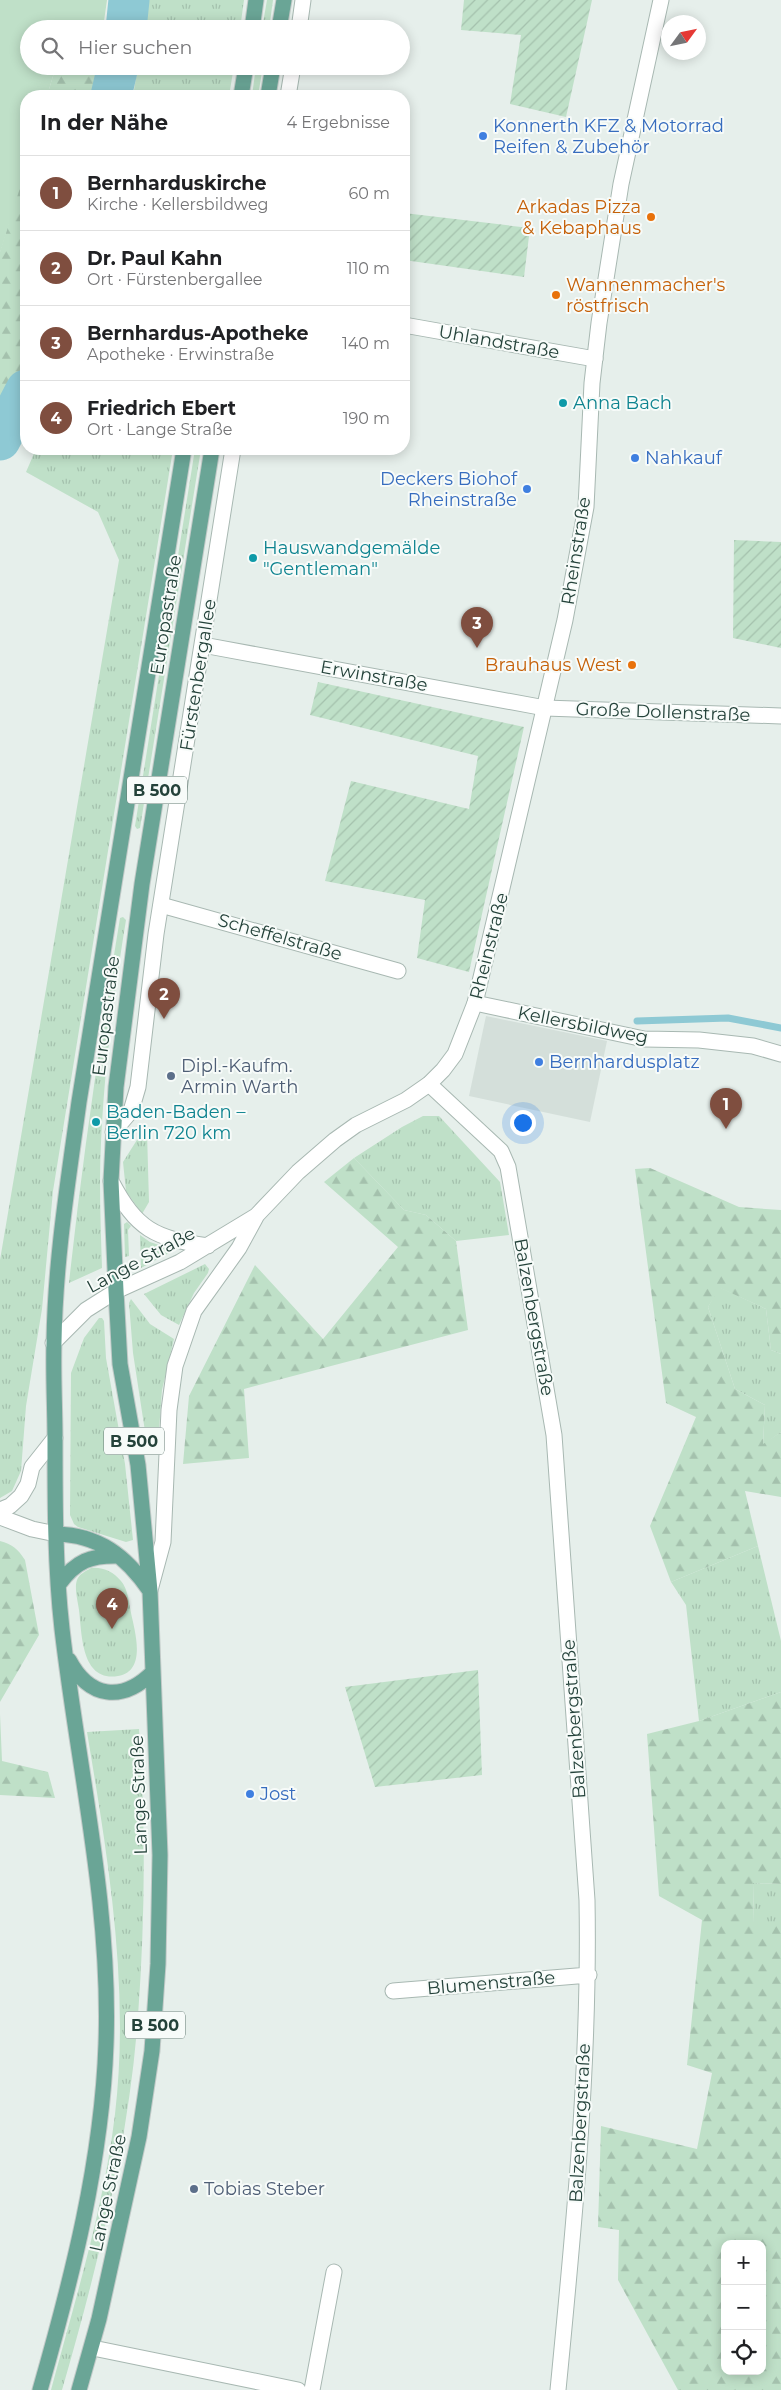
<!DOCTYPE html>
<html lang="de">
<meta charset="utf-8">
<style>
:root{--surface:#fff;--page:#f2f2f2;--text:#202124;--muted:#757577;--line:#e0e0e0;--accent:#7f4e3f}
body{margin:0;font-family:Montserrat,sans-serif;background:var(--page);color:var(--text)}
.controls{position:absolute;right:15px;bottom:15px;display:grid;overflow:hidden;border-radius:10px;box-shadow:0 2px 12px #0003}
.controls button{width:45px;height:45px;display:grid;place-items:center;padding:0;border:0;border-bottom:1px solid var(--line);background:var(--surface);color:var(--text);font:25px sans-serif}
.compass{position:absolute;left:661px;top:15px;width:45px;height:45px;border-radius:50%;background:var(--surface);box-shadow:0 2px 12px #0003;rotate:57deg}
.you{position:absolute;left:522px;top:1122px;width:18px;height:18px;margin:-12px;border:4px solid #fff;border-radius:50%;background:#1a73e8;box-shadow:0 0 0 8px #1a73e833}
.badge{display:grid;place-items:center;width:32px;height:32px;border-radius:50%;background:var(--accent);color:#fff;font-size:16px;font-weight:700}
.pin{position:absolute;translate:-50% -41px;filter:drop-shadow(0 1px 2px #0008)}
.pin::after{content:'';position:absolute;top:26px;width:18px;height:15px;background:inherit;clip-path:polygon(0 0,100% 0,50% 100%)}
.list{margin:0;padding:0;list-style:none}
h2{display:flex;justify-content:space-between;align-items:center;height:65px;margin:0;padding:0 20px;font-size:21px}
h2 small{font-size:16px;font-weight:400;color:var(--muted)}
.list li{display:grid;grid-template-columns:32px 1fr auto;gap:15px;align-items:center;box-sizing:border-box;height:75px;padding:0 20px;border-top:1px solid var(--line)}
.list b{display:block;font-size:19px;white-space:nowrap}
.list p{margin:0;font-size:16px;white-space:nowrap;color:var(--muted)}
.list em{font-size:16px;font-style:normal;color:var(--muted)}
.icon{flex:none;width:28px;height:28px;fill:none;stroke:currentColor;stroke-width:2;stroke-linecap:round;stroke-linejoin:round}
.map{position:relative;flex:none;width:781px;height:2390px;overflow:hidden}
.search{position:absolute;background:var(--surface);box-shadow:0 2px 12px #0003;left:20px;top:20px;width:390px;height:55px;display:flex;align-items:center;gap:12px;box-sizing:border-box;padding:0 18px;border-radius:28px;color:var(--muted);font-size:19px}
.panel{position:absolute;background:var(--surface);box-shadow:0 2px 12px #0003;left:20px;top:90px;width:390px;height:365px;border-radius:20px}
.map>svg:first-child{display:block}
.built{fill:#d4dfda}
.grass{fill:url(#grass-tufts)}
.forest{fill:url(#forest-firs);fill-rule:evenodd}
.garden{fill:url(#garden-furrows)}
.pitch{fill:#bfe0c8}
.lines{fill:none;stroke-linecap:round;stroke-linejoin:round}
.stream{stroke:#8ec9d4;stroke-width:7}
.river{stroke:#8ec9d4;stroke-width:41}
.minor-casing{stroke:#a8b8b2;stroke-width:17}
.tertiary-casing{stroke:#a8b8b2;stroke-width:17}
.primary-casing{stroke:#c2cac8;stroke-width:17}
.minor{stroke:#fff;stroke-width:15}
.tertiary{stroke:#fff;stroke-width:15}
.primary{stroke:#6aa596;stroke-width:15}
.shop-dot{fill:#3f7fe0;stroke:#f7fbf9;stroke-width:2}
.food-dot{fill:#e8710a;stroke:#f7fbf9;stroke-width:2}
.culture-dot{fill:#0f9aa8;stroke:#f7fbf9;stroke-width:2}
.service-dot{fill:#5c6f8a;stroke:#f7fbf9;stroke-width:2}
.labels{text-anchor:middle;dominant-baseline:central;stroke-width:4;stroke-linejoin:round;paint-order:stroke}
.shield{fill:#f7fbf9;stroke:#637a73;stroke-width:1}
.shield-label{font-size:16px;font-weight:bold;fill:#24423a}
.shop-label{font-size:18px;fill:#366cbe;stroke:#f7fbf9;text-anchor:start}
.food-label{font-size:18px;fill:#c56008;stroke:#f7fbf9;text-anchor:end}
.street-label{font-size:18px;fill:#24423a;stroke:#f7fbf9}
.culture-label{font-size:18px;fill:#0d838f;stroke:#f7fbf9;text-anchor:start}
.service-label{font-size:18px;fill:#4e5e75;stroke:#f7fbf9;text-anchor:start}
</style>
<div class="map">
<svg width="781" height="2390" viewBox="0 0 781 2390">
<defs>
<pattern id="grass-tufts" width="24" height="20" patternUnits="userSpaceOnUse" patternTransform="scale(1.25)"><rect width="24" height="20" fill="#bfe0c8"/><path d="M3 7l-1-3M5 7V3M7 7l1-3M15 17l-1-3M17 17v-4M19 17l1-3" fill="none" stroke="#a4c1ad"/></pattern>
<pattern id="forest-firs" width="22" height="20" patternUnits="userSpaceOnUse" patternTransform="scale(1.25)"><rect width="22" height="20" fill="#bfe0c8"/><path d="M5 1l3.5 6h-7zM16 11l3.5 6h-7z" fill="#a4c1ad"/></pattern>
<pattern id="garden-furrows" width="10" height="10" patternUnits="userSpaceOnUse" patternTransform="scale(1.25)"><rect width="10" height="10" fill="#bfe0c8"/><path d="M-1 1l2-2M0 10L10 0M9 11l2-2" fill="none" stroke="#a4c1ad"/></pattern>
</defs>
<rect width="100%" height="100%" fill="#e6efeb"/>
<path class="built" d="M486,1016L607,1041L590,1122L469,1096Z"/>
<path class="grass" d="M147,0H244L240,29H143Z
M267,0H273L269,29H262Z
M138,66H234L229,96H133Z
M256,66H263L258,96H252Z
M36,449H173L53,1191L42,1309L26,1406L21,1471L12,1491L0,1498V1260L119,560L98,512L26,472Z
M195,449H201L140,828L137,829L135,826Z
M123,917L126,920C112,1005 101,1094 100,1180C100,1209 101,1238 102,1268L69,1283C82,1161 100,1040 120,918Z
M423,1116H439L500,1182L509,1235L456,1241L426,1215L404,1210L354,1158L402,1127Z
M142,1132H147L149,1202L142,1214L126,1191L123,1162Z
M127,1222L131,1226L128,1230L129,1256L125,1257L124,1224Z
M140,1235L150,1242L168,1248L169,1253L141,1268Z
M205,1264L209,1269L208,1273L194,1293L179,1325L161,1315L144,1294Z
M719,1287L766,1309L771,1350L781,1354V1432L763,1445L765,1405L735,1389L708,1307Z
M131,1299L150,1324L174,1339L162,1390L158,1444L154,1454L148,1451L133,1353L129,1303Z
M99,1318H102L104,1321L106,1358L125,1464L133,1540L126,1542L78,1527L74,1524L70,1515L71,1373L84,1338Z
M758,1546L781,1641V1692L699,1721L686,1605L671,1582Z
M91,1568C104,1567 113,1572 121,1581C128,1589 129,1603 131,1613C135,1632 147,1671 118,1676C81,1682 82,1634 79,1610C78,1602 74,1588 77,1580C79,1574 86,1571 91,1568Z
M139,1729C146,1824 145,1921 138,2016C129,2142 97,2269 62,2390H51C75,2300 104,2208 115,2114C130,1987 108,1858 87,1732Z
M753,1883L781,1884V1923H754Z"/>
<path class="forest" d="M56,66H100L96,96H47Z
M26,164V366L0,418V252Z
M354,1158L404,1210L426,1215L456,1241L468,1330L244,1389L249,1458L183,1464L189,1396L255,1265L323,1339L398,1247L324,1182Z
M650,1168L739,1207L781,1210V1354L771,1350L766,1309L720,1288L708,1307L735,1389L765,1405L763,1444L781,1432V1497L745,1491L758,1546L671,1582L650,1526L696,1417L666,1403L635,1169Z
M0,1541C12,1544 18,1549 25,1560L39,1635L0,1702Z
M781,1692V1884L753,1883L754,1923H781V2390H678L618,2280L619,2230L598,2227L601,2126L697,2149L712,2073L687,2065L702,1920L659,1896L647,1734L699,1721ZM725,2244H762V2371H725Z
M0,1714L2,1761L48,1772L55,1798L0,1795Z"/>
<path class="garden" d="M464,0H592L566,117L510,104L521,35L461,30Z
M404,213L530,228L524,277L404,260Z
M734,540L781,542V648L733,638Z
M318,682L524,727L469,972L417,958L425,900L325,881L351,781L469,809L478,756L310,715Z
M478,1670L482,1775L375,1787L345,1687Z"/>
<path class="pitch" d="M0,0H107L104,21L95,29H29V66H56L47,96H26V168L0,253Z"/>
<g class="lines">
<path class="stream" d="M637,1021L728,1018L781,1028"/>
<path class="river" d="M126,29L129,0
M111,96L118,66
M0,440L26,390"/>
<g class="minor-casing">
<path id="minor" d="M299,29L303,0
M288,96L293,66
M404,325L595,359
M203,645L545,708L781,716
M161,905L398,971
M475,1003L644,1039L699,1040L753,1046L781,1054
M429,1084L501,1151L508,1167L554,1435L587,1900C590,2063 574,2227 558,2390
M113,1132L131,1111L138,1087L156,934L233,449
M0,1510L10,1506L21,1496L28,1484L32,1467L55,1438
M0,1517L32,1529L56,1534
M393,1991L589,1975
M93,2348L298,2390
M312,2390L334,2272"/>
</g>
<g class="tertiary-casing">
<path id="tertiary" d="M111,1181C137,1230 154,1238 208,1246
M53,1343L86,1310L116,1291L180,1262L256,1216
M150,1590L163,1542L169,1410L175,1366L194,1311L239,1248L257,1215L298,1172L335,1140L356,1125L406,1100L429,1084L443,1070L455,1054L475,1003L565,620L586,507L592,383L599,323L621,184L661,0"/>
</g>
<g class="primary-casing">
<path id="primary" d="M252,29L256,0
M279,29L284,0
M241,96L246,66
M268,96L273,66
M56,1534C99,1535 126,1556 150,1591
M59,1584C76,1561 91,1555 119,1556
M69,1660C89,1698 122,1703 153,1672
M40,2390C72,2278 102,2161 106,2044C111,1905 78,1768 62,1629C55,1567 55,1503 55,1440C55,1408 53,1375 54,1342C55,1262 68,1182 79,1102L184,449
M79,2390L99,2319L139,2137L152,2051L158,1964L160,1855L150,1591L138,1465L120,1364L116,1291L111,1181L116,1087L142,884L212,449"/>
</g>
<use href="#minor" class="minor"/>
<use href="#tertiary" class="tertiary"/>
<use href="#primary" class="primary"/>
</g>
<g class="shop-dot">
<circle cx="483" cy="136" r="5"/>
<circle cx="635" cy="458" r="5"/>
<circle cx="527" cy="489" r="5"/>
<circle cx="539" cy="1062" r="5"/>
<circle cx="250" cy="1794" r="5"/>
</g>
<g class="food-dot">
<circle cx="651" cy="217" r="5"/>
<circle cx="556" cy="295" r="5"/>
<circle cx="632" cy="665" r="5"/>
</g>
<g class="culture-dot">
<circle cx="563" cy="403" r="5"/>
<circle cx="253" cy="558" r="5"/>
<circle cx="96" cy="1122" r="5"/>
</g>
<g class="service-dot">
<circle cx="171" cy="1076" r="5"/>
<circle cx="194" cy="2189" r="5"/>
</g>
<g class="labels">
<g class="shield">
<rect x="127" y="776.5" width="60" height="27" rx="4"/>
<rect x="104" y="1427.5" width="60" height="27" rx="4"/>
<rect x="125" y="2011.5" width="60" height="27" rx="4"/>
</g>
<g class="shield-label">
<text x="157" y="790">B 500</text>
<text x="134" y="1441">B 500</text>
<text x="155" y="2025">B 500</text>
</g>
<g class="shop-label">
<text x="493" y="126">Konnerth KFZ &amp; Motorrad<tspan x="493" dy="21">Reifen &amp; Zubehör</tspan></text>
<text x="645" y="458">Nahkauf</text>
<text x="517" y="479" text-anchor="end">Deckers Biohof<tspan x="517" dy="21">Rheinstraße</tspan></text>
<text x="549" y="1062">Bernhardusplatz</text>
<text x="260" y="1794">Jost</text>
</g>
<g class="food-label">
<text x="641" y="207">Arkadas Pizza<tspan x="641" dy="21">&amp; Kebaphaus</tspan></text>
<text x="566" y="285" text-anchor="start">Wannenmacher's<tspan x="566" dy="21">röstfrisch</tspan></text>
<text x="622" y="665">Brauhaus West</text>
</g>
<g class="street-label">
<text transform="translate(499 342) rotate(10)">Uhlandstraße</text>
<text transform="translate(576 551) rotate(-81)">Rheinstraße</text>
<text transform="translate(166 615) rotate(-81)">Europastraße</text>
<text transform="translate(198 675) rotate(-81)">Fürstenbergallee</text>
<text transform="translate(374 676) rotate(10)">Erwinstraße</text>
<text transform="translate(663 712) rotate(2)">Große Dollenstraße</text>
<text transform="translate(280 937) rotate(16)">Scheffelstraße</text>
<text transform="translate(489 946) rotate(-76)">Rheinstraße</text>
<text transform="translate(106 1016) rotate(-83)">Europastraße</text>
<text transform="translate(583 1025) rotate(11)">Kellersbildweg</text>
<text transform="translate(141 1260) rotate(-28)">Lange Straße</text>
<text transform="translate(534 1317) rotate(80)">Balzenbergstraße</text>
<text transform="translate(574 1719) rotate(-94)">Balzenbergstraße</text>
<text transform="translate(139 1795) rotate(-92)">Lange Straße</text>
<text transform="translate(491 1983) rotate(-5)">Blumenstraße</text>
<text transform="translate(580 2123) rotate(-87)">Balzenbergstraße</text>
<text transform="translate(108 2193) rotate(-78)">Lange Straße</text>
</g>
<g class="culture-label">
<text x="573" y="403">Anna Bach</text>
<text x="263" y="548">Hauswandgemälde<tspan x="263" dy="21">"Gentleman"</tspan></text>
<text x="106" y="1112">Baden-Baden –<tspan x="106" dy="21">Berlin 720 km</tspan></text>
</g>
<g class="service-label">
<text x="181" y="1066">Dipl.-Kaufm.<tspan x="181" dy="21">Armin Warth</tspan></text>
<text x="204" y="2189">Tobias Steber</text>
</g>
</g>
</svg>
<div class="controls">
<button>+</button>
<button>−</button>
<button><svg class="icon" aria-label="locate" viewBox="0 0 24 24"><circle cx="12" cy="12" r="6"/><path d="M12 2v4M12 18v4M2 12h4M18 12h4"/></svg></button>
</div>
<svg class="compass" viewBox="-18 -18 36 36"><path d="M0-13l5 13h-10z" fill="#e53935"/><path d="M0 13l5-13h-10z" fill="#757577"/></svg>
<div class="you"></div>
<div class="pin badge" style="left:726px;top:1129px">1</div>
<div class="pin badge" style="left:164px;top:1019px">2</div>
<div class="pin badge" style="left:477px;top:648px">3</div>
<div class="pin badge" style="left:112px;top:1629px">4</div>
<div class="search"><svg class="icon" aria-label="search" viewBox="0 0 24 24"><circle cx="10" cy="10" r="6"/><path d="M15 15l6 6"/></svg>Hier suchen</div>
<section class="panel">
<h2>In der Nähe<small>4 Ergebnisse</small></h2>
<ul class="list">
<li><span class="badge">1</span><div><b>Bernharduskirche</b><p>Kirche · Kellersbildweg</p></div><em>60 m</em></li>
<li><span class="badge">2</span><div><b>Dr. Paul Kahn</b><p>Ort · Fürstenbergallee</p></div><em>110 m</em></li>
<li><span class="badge">3</span><div><b>Bernhardus-Apotheke</b><p>Apotheke · Erwinstraße</p></div><em>140 m</em></li>
<li><span class="badge">4</span><div><b>Friedrich Ebert</b><p>Ort · Lange Straße</p></div><em>190 m</em></li>
</ul>
</section>
</div>
